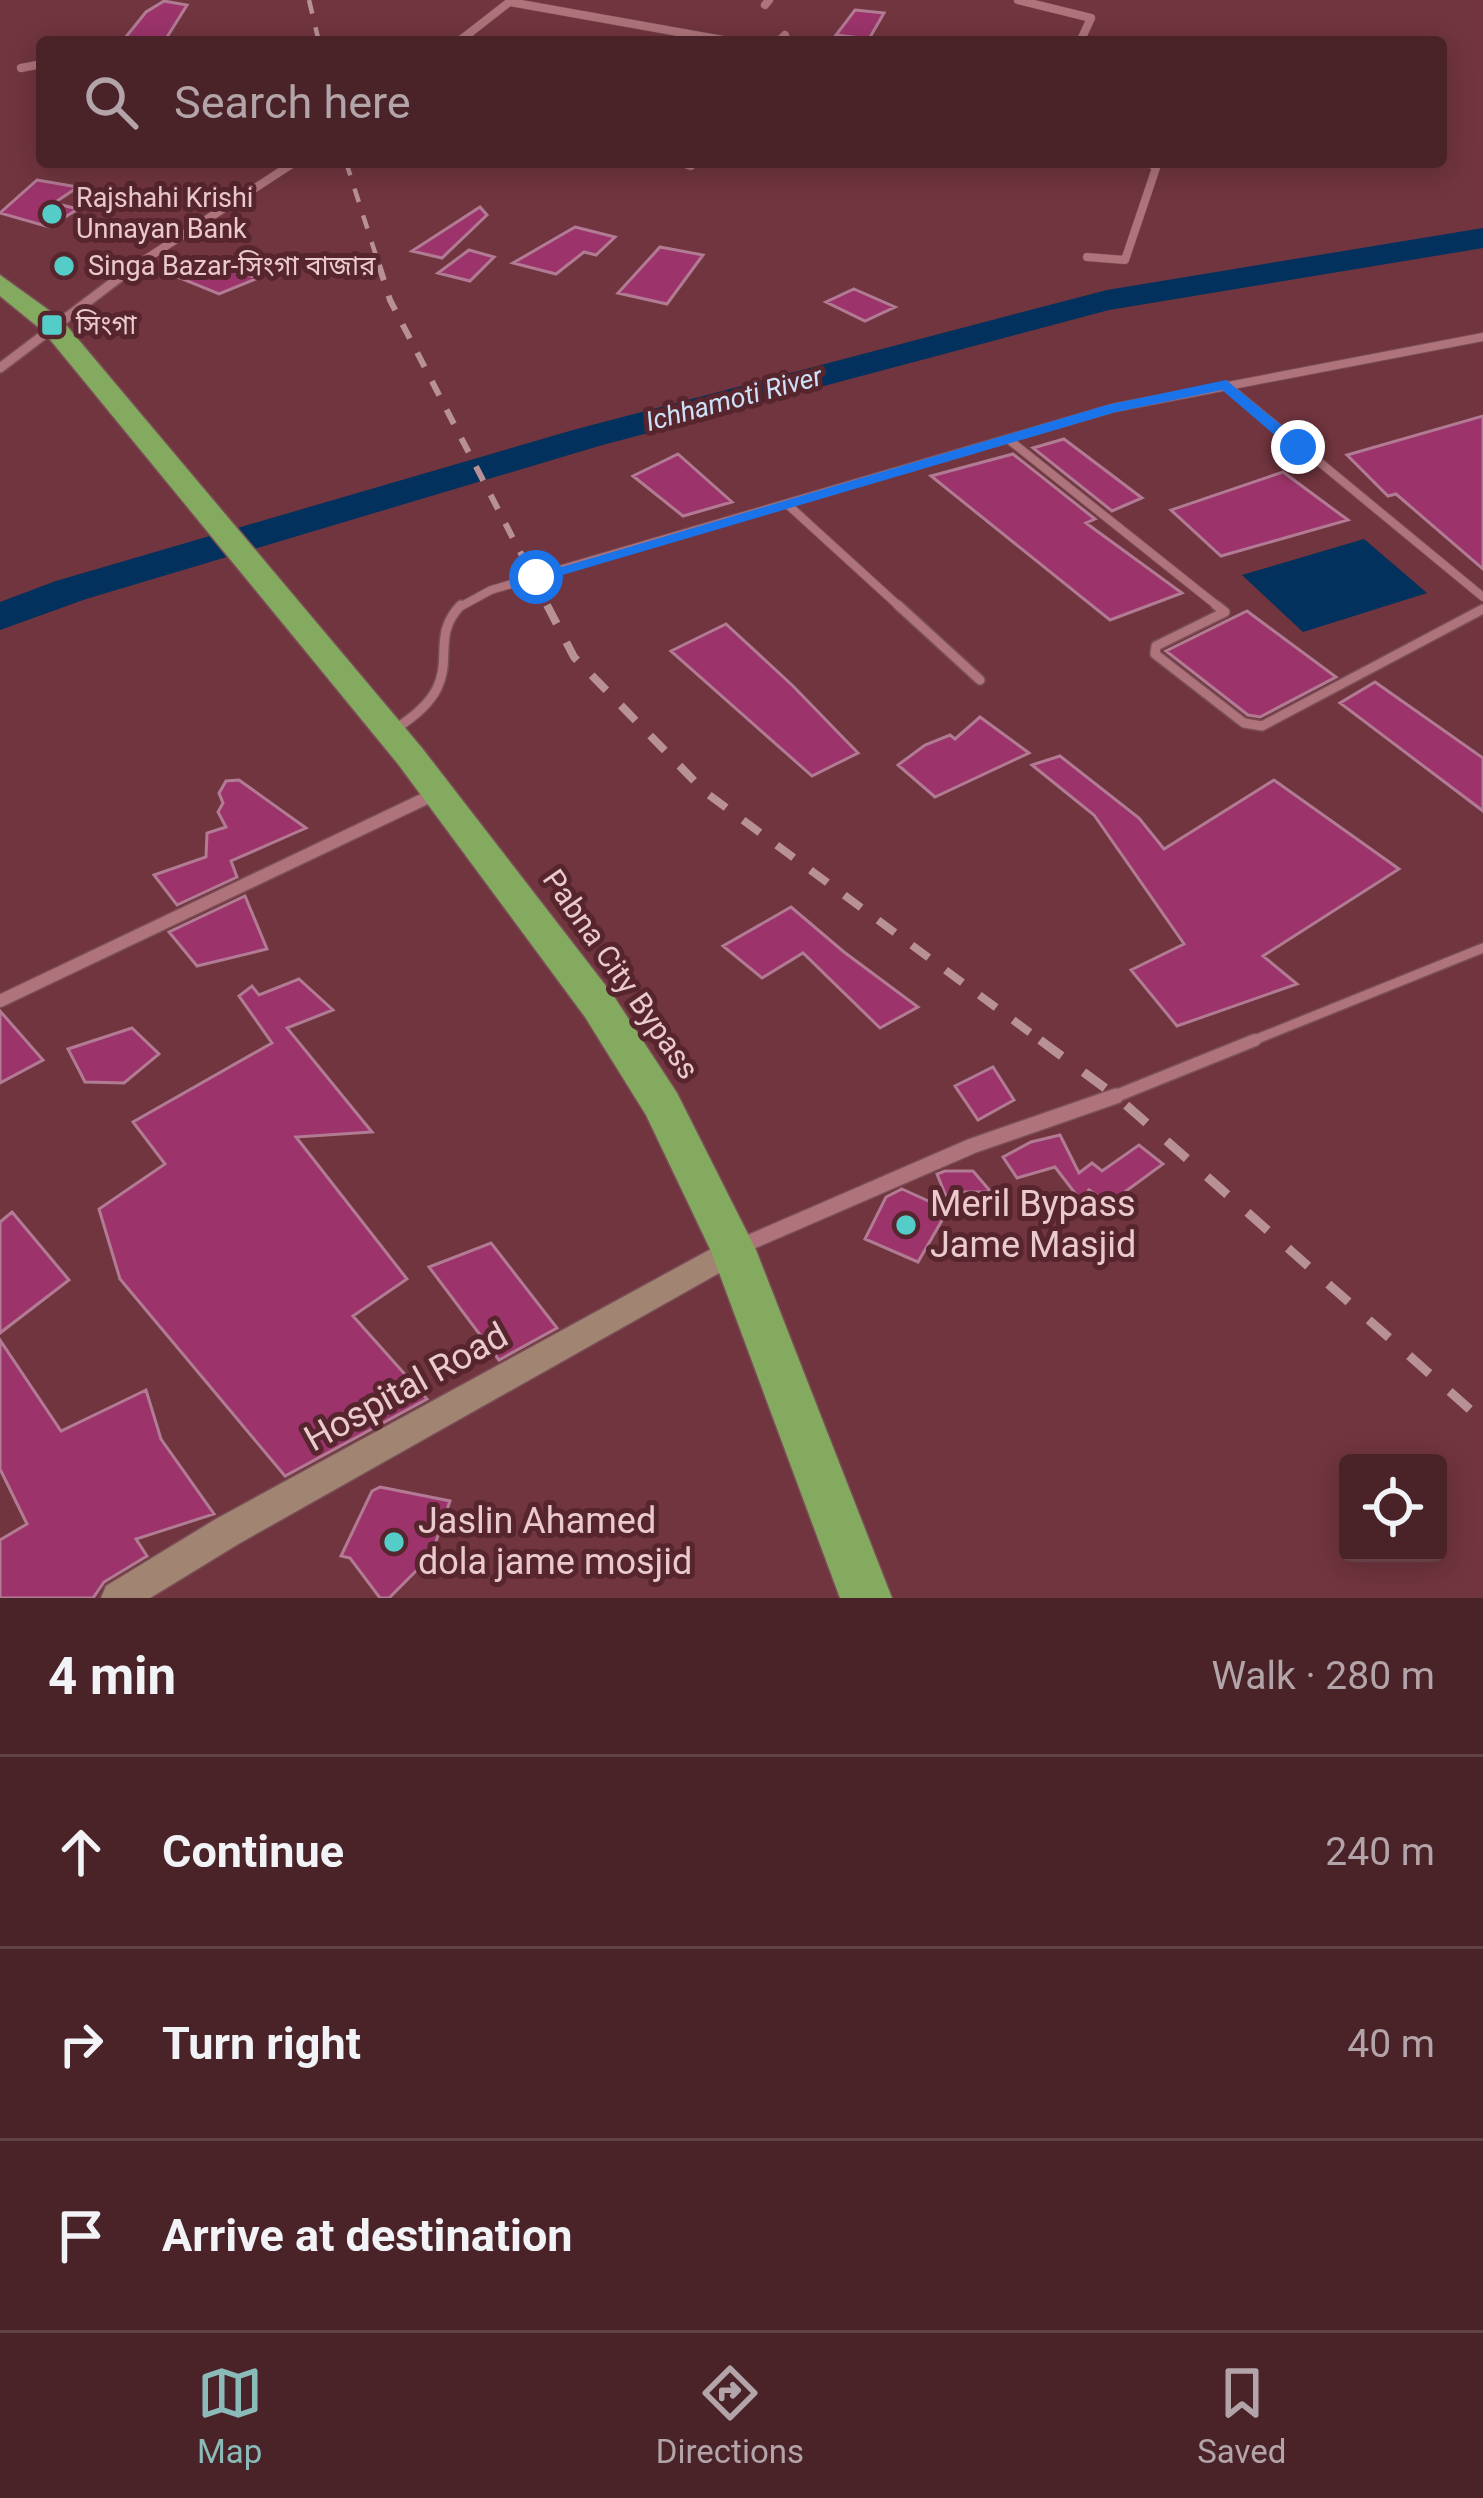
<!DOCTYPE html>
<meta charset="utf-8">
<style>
:root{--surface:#4a2329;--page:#542f35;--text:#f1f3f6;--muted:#b2a4a8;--line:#614046;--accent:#8bbbb9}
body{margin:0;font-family:Roboto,"Noto Sans Bengali",sans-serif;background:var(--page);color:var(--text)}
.controls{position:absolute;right:36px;bottom:36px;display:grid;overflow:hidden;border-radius:12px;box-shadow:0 6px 30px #0003}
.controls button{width:108px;height:108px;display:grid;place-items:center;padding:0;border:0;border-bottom:3px solid var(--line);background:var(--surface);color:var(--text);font:60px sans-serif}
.stop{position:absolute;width:36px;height:36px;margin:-27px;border:9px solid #1a73e8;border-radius:50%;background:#fff}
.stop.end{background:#1a73e8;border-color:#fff;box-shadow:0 3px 12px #0008}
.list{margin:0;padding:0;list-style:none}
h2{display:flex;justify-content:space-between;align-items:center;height:156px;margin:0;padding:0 48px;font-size:51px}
h2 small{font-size:39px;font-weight:400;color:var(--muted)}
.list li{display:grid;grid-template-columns:78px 1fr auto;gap:36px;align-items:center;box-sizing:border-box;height:192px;padding:0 48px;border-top:3px solid var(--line)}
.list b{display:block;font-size:45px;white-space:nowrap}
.list em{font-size:39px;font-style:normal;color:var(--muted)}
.icon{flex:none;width:66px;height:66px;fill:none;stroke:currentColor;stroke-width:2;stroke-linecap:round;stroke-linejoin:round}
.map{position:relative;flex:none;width:1483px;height:1598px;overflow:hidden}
.search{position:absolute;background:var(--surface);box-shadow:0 6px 30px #0003;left:36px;right:36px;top:36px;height:132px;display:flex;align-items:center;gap:30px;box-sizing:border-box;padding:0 42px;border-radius:12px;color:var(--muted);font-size:45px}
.sheet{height:732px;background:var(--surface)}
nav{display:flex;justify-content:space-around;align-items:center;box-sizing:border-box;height:168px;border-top:3px solid var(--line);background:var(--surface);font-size:33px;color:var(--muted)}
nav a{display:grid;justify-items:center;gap:6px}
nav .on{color:var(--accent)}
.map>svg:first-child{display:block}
.built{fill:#71353f;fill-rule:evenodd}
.water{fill:#01315c}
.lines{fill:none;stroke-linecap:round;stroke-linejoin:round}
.river{fill:#01315c;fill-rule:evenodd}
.building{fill:#9c346b;stroke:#b17b93;stroke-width:3}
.lane-far2-casing{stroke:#7a4f57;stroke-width:10}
.lane-far1-casing{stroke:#7a4f57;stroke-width:12}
.lane-casing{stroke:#7a4f57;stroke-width:15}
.street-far3-casing{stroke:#7a4f57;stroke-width:9}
.street-far2-casing{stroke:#7a4f57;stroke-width:12}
.street-far1-casing{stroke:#7a4f57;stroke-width:15}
.street-casing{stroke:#7a4f57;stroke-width:18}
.secondary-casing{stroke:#7a4f57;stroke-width:3}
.highway-casing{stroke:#7a4f57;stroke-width:3}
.lane-far2{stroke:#ae737b;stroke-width:8}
.lane-far1{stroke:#ae737b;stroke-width:9}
.lane{stroke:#ae737b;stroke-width:12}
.street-far3{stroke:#ae737b;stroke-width:8}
.street-far2{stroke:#ae737b;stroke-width:9}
.street-far1{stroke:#ae737b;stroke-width:12}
.street{stroke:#ae737b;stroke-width:15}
.secondary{fill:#a18472;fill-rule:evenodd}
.highway{fill:#83aa5e;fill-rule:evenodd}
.rail-far3{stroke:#b89196;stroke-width:4.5;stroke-dasharray:14 14;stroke-linecap:butt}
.rail-far2{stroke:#b89196;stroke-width:6;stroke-dasharray:16 16;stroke-linecap:butt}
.rail-far1{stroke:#b89196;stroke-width:8;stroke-dasharray:21 21;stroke-linecap:butt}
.rail{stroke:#b89196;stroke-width:9;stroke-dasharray:27 27;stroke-linecap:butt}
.route{fill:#1a73e8}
.poi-dot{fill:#54cdc8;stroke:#56252d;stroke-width:4.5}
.labels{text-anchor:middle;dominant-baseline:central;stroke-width:10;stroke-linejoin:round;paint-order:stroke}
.far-poi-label{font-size:27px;fill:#eacacd;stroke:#56252d;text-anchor:start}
.far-water-label{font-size:27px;font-style:italic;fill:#cde0f6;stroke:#56252d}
.street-label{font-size:30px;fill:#eacacd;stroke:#56252d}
.near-poi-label{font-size:36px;fill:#eacacd;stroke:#56252d;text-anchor:start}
.near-street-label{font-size:36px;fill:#eacacd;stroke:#56252d}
</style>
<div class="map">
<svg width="1483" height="1598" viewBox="0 0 1483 1598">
<rect width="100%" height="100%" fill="#622f37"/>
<path class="built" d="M0,0H1483V1598H0ZM42,42H1441V162H42ZM1348,1463H1438V1553H1348Z"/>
<path class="water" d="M1364,539L1427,593L1303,632L1242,575Z"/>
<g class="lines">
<path class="river" d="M1483,228V248L1109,310L599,446L86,599L0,630V602L56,581L573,430L1107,290Z"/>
</g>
<path class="building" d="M164,1L187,5L164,42L125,38L146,12Z
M855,10L884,13L869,39L836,35Z
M37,180L78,187L54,203L78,209L49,227L0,213Z
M480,207L487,215L442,258L412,251Z
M575,227L615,237L596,255L584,252L556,274L513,263Z
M660,247L703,255L667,304L618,293Z
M469,250L494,257L470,281L438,273Z
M210,265L258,278L219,294L175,276Z
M854,289L895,307L865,321L826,302Z
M1483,416V569L1396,494L1388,496L1347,455Z
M1064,439L1142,498L1112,511L1033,448Z
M678,454L732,502L683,516L633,476Z
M1013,454L1095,519L1086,523L1182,593L1110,620L931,476Z
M1283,472L1348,520L1221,556L1171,510Z
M1247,611L1336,677L1260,717L1248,715L1166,651Z
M726,624L793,686L858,753L812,776L671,651Z
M1375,682L1483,758V811L1340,703Z
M980,717L1029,753L935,797L898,765L925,745L950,735L955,739Z
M1060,756L1139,818L1164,849L1274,780L1399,869L1263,956L1297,984L1177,1026L1131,970L1184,944L1094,815L1032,765Z
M239,780L306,828L231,861L237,877L177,905L154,875L206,857L207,833L226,827L218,812L223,803L219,793L226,781Z
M245,896L267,949L197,966L169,932Z
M791,907L844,952L918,1007L880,1028L803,953L762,978L723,946Z
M299,979L333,1010L287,1028L372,1132L296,1137L407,1279L353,1316L427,1399L285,1476L120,1279L99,1209L165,1164L133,1122L272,1043L239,996L252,986L259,995Z
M0,1011L43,1060L0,1083Z
M132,1028L159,1054L124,1083L85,1082L68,1049Z
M993,1067L1014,1100L978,1120L955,1086Z
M1060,1135L1079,1173L1092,1163L1102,1171L1139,1145L1163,1164L1126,1191L1136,1199L1116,1210L1088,1189L1091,1195L1081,1201L1055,1167L1017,1178L1003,1157L1031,1142Z
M945,1171H973L991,1192H958L950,1206L937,1174Z
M902,1189L948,1210L918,1262L865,1239L886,1197Z
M12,1212L69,1280L0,1333V1222Z
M491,1243L557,1328L499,1360L429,1267Z
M0,1340L61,1431L146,1390L161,1439L214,1514L136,1539L147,1556L104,1582L93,1598H0V1540L27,1524L0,1469Z
M380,1487L450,1501L431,1556L389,1598H380L350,1558L341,1556L372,1491Z"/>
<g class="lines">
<g class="lane-far2-casing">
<path id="lane-far2" d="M1226,385L1483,597
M1008,439L1220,608
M787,504L901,608
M458,608L491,590L1113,408L1483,337"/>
</g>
<g class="lane-far1-casing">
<path id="lane-far1" d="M898,605L980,680
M1216,605L1225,612L1156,646L1155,654L1244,723L1262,726L1483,609
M395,729C476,678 421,646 461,605
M1247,1043L1483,948"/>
</g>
<g class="lane-casing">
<path id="lane" d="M1116,1096L1255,1040"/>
</g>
<g class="street-far3-casing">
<path id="street-far3" d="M1018,0L1091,18L1080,42
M510,2L734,42
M765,5L769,0
M458,42L512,0
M778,42L785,35
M21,68L42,64
M679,162L691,166
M1087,257L1125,260L1156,168L1149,162
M132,268L295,162"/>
</g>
<g class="street-far2-casing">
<path id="street-far2" d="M0,368L136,265"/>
</g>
<g class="street-far1-casing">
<path id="street-far1" d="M0,1001L437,793"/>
</g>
<g class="street-casing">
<path id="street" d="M739,1247L972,1146L1116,1096"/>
</g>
<g class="secondary-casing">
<path id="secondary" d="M733,1237L744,1241L748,1250L744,1259L240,1543L150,1598H101L106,1586L216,1519Z"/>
</g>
<g class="highway-casing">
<path id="highway" d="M0,275L61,319L422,748L613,995L677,1093L756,1250L892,1598H840L711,1251L646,1115L585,1017L398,764L43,331L0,296Z"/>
</g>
<use href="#lane-far2" class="lane-far2"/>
<use href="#lane-far1" class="lane-far1"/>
<use href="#lane" class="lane"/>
<use href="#street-far3" class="street-far3"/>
<use href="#street-far2" class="street-far2"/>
<use href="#street-far1" class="street-far1"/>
<use href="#street" class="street"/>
<use href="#secondary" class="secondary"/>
<use href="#highway" class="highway"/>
<path class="rail-far3" d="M309,0L319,42
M346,162L380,268"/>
<path class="rail-far2" d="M379,265L390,300L549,608"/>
<path class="rail-far1" d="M547,605L574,657L705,792L1044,1043"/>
<path class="rail" d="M1040,1040L1116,1096L1483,1421"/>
</g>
<path class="route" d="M1226,380L1303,443V450H1292L1222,390L1116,412L542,581L528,577L1107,405Z"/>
<g class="poi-dot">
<circle cx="52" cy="214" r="12"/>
<circle cx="64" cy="266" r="12"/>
<rect x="40" y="313" width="24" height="24" rx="6"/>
<circle cx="906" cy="1225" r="12"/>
<circle cx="394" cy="1542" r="12"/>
</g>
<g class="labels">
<g class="far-poi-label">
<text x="76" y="198">Rajshahi Krishi<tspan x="76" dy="31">Unnayan Bank</tspan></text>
<text x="88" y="266">Singa Bazar-সিংগা বাজার</text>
<text x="76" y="325">সিংগা</text>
</g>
<g class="far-water-label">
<text transform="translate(734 399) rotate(-15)">Ichhamoti River</text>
</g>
<g class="street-label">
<text transform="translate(621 974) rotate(55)">Pabna City Bypass</text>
</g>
<g class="near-poi-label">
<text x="930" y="1204">Meril Bypass<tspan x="930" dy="41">Jame Masjid</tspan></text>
<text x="418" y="1521">Jaslin Ahamed<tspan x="418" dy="41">dola jame mosjid</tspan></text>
</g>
<g class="near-street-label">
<text transform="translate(406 1387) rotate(-29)">Hospital Road</text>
</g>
</g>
</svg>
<div class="controls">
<button><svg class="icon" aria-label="locate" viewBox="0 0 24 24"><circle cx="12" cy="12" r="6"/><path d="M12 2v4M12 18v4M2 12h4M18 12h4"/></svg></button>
</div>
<div class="stop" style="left:536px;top:577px"></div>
<div class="stop end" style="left:1298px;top:447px"></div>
<div class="search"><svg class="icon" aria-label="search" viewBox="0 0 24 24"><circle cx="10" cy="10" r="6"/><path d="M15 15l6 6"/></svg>Search here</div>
</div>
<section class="sheet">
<h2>4 min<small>Walk · 280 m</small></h2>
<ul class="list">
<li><svg class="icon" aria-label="ahead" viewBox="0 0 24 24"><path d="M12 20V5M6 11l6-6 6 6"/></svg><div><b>Continue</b></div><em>240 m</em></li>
<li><svg class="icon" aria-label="right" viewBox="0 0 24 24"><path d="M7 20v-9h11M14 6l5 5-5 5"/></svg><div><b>Turn right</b></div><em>40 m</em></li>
<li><svg class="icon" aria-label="arrive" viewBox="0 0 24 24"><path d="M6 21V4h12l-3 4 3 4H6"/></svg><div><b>Arrive at destination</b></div></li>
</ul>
</section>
<nav>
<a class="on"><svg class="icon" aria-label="map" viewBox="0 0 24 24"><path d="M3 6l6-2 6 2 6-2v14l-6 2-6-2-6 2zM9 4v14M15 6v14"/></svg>Map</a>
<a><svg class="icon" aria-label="directions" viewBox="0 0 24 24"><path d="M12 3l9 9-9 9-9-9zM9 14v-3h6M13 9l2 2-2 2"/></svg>Directions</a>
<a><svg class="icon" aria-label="saved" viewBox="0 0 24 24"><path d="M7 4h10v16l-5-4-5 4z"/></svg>Saved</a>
</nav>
